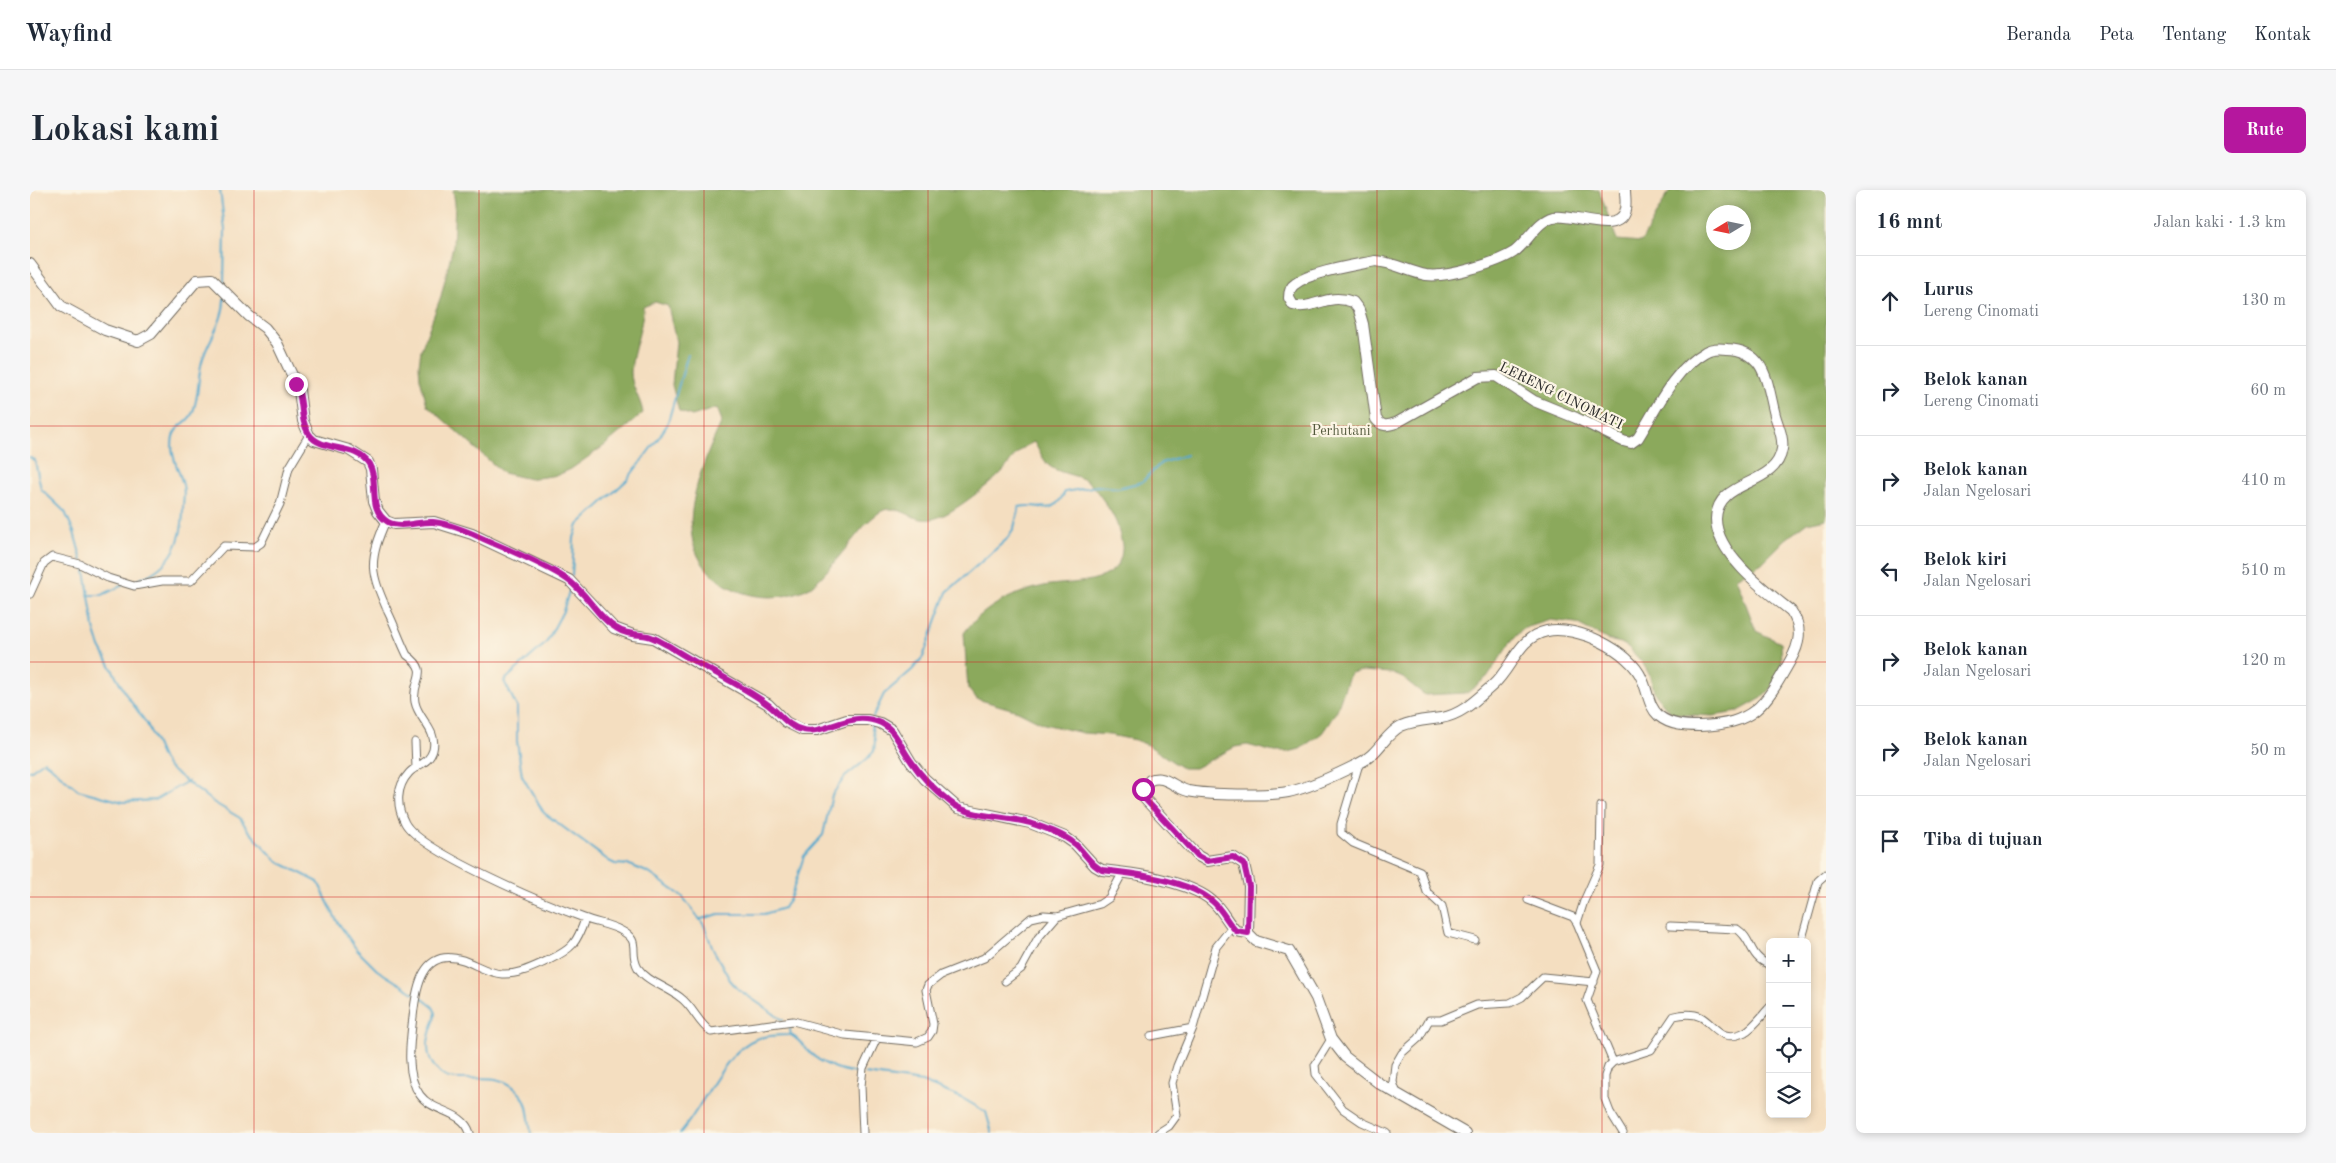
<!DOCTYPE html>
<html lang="id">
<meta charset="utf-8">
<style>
:root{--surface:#fff;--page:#f6f6f7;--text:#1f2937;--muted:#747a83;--line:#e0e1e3;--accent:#b5179e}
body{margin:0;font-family:"Old Standard TT",serif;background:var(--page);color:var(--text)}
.controls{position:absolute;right:15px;bottom:15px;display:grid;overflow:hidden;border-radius:8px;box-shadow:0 2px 8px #0003}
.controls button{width:45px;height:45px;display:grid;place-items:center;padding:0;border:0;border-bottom:1px solid var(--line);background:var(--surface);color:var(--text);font:25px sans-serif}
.compass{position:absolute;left:1676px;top:15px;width:45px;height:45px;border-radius:50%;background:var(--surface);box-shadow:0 2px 8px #0003;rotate:260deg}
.stop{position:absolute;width:15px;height:15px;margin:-11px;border:4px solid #b5179e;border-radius:50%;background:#fff}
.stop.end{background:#b5179e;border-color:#fff;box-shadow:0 1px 5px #0008}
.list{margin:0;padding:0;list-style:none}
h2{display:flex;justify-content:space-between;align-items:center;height:65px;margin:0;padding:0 20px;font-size:21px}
h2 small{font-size:16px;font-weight:400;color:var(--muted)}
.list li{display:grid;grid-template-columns:32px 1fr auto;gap:15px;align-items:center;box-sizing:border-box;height:90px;padding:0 20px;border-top:1px solid var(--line)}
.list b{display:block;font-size:19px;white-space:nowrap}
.list p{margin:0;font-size:16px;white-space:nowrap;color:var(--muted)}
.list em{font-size:16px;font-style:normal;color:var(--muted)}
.icon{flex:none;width:28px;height:28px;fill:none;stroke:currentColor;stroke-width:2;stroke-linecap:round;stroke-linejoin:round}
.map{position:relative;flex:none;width:1796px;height:943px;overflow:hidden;border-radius:8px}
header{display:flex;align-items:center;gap:30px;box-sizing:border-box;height:70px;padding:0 25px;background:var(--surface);border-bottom:1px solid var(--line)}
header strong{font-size:24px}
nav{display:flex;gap:28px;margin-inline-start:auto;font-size:18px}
.intro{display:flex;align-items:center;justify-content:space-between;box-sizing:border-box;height:120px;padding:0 30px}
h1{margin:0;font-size:35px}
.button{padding:12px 22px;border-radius:8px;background:var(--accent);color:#fff;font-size:18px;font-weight:700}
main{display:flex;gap:30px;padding:0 30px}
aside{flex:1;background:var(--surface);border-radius:8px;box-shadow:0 2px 8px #0003}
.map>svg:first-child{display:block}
.forest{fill:#8ba95c;stroke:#5b6a44;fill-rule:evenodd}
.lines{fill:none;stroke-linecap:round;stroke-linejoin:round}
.stream{stroke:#50a8cd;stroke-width:2}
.street-casing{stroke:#716a5f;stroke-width:9}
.secondary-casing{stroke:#716a5f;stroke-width:12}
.street{stroke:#fff;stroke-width:7}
.secondary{stroke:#fff;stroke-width:10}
.route{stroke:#b5179e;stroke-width:6}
.grid{fill:none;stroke:#d62828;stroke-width:1;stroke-opacity:0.55}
.labels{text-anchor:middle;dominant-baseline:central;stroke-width:4.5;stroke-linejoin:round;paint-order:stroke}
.street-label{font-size:14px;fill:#2b2b2b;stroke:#fcf5e5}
.park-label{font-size:14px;fill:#53593d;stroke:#fcf5e5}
</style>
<header>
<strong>Wayfind</strong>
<nav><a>Beranda</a><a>Peta</a><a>Tentang</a><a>Kontak</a></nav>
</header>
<div class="intro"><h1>Lokasi kami</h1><a class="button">Rute</a></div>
<main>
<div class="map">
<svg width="1796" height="943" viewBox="0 0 1796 943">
<rect width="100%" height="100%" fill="#fcf5e5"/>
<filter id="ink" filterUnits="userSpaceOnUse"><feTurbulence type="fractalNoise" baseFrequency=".02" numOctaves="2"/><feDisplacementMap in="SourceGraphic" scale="10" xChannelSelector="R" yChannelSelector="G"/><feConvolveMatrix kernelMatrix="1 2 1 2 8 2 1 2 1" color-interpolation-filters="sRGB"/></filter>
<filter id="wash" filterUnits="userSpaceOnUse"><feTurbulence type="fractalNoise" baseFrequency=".0096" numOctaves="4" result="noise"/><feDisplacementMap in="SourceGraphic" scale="20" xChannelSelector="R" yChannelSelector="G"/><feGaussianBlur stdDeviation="1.12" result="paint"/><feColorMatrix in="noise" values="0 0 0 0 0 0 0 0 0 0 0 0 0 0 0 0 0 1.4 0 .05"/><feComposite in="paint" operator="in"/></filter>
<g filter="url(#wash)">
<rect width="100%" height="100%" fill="#f4dec0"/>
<path class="forest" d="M423,0H1569L1587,50L1611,52L1640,0H1796V329L1777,333L1756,349L1732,373L1706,388L1726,441L1751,453L1752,472L1742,498L1732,508L1707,522L1683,526L1645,524L1638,520L1625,504L1619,484L1612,472L1598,457L1591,453L1578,450L1546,433L1520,430L1492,439L1483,449L1457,487L1437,503L1395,505L1373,488L1361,483L1333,481L1320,483L1307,520L1299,533L1292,543L1270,559L1258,562H1244L1217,555L1205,557L1165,578H1152L1118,555L1105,550L1080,545L1053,543L1014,534L988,521L947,509L938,499L934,443C953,417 982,403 1014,396C1038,391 1090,397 1092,360C1093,353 1089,344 1088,338C1086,327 1066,298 1057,291C1045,284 1029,284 1018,275C1013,269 1008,259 1004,252C984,260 981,275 966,288C954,298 924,322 909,327C886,336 877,318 858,319C850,320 841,329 836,334C825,346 792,390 780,397C732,423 662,396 661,336C661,301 677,263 692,231L687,218L662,226L649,221L642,195L646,152L638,116L625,112L613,117C613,140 602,160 601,182C601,197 611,209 613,223L574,256L541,279L528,285L500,289L473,283L397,215L390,188L389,175L391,160L411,106L423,56L425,13ZM1684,22H1714V52H1684Z"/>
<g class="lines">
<path class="stream" d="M190,0L195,40L194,95
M0,267L5,271L11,299L35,322L44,342L52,371
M55,380L64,438L70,457L97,506L117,534L133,570L139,578L183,612L210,628L218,640L247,671L288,692L307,731L327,760L347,780L384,803
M542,386L544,348L548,335L597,290L630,246L637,235L658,164
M102,392C139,380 153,356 153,318C153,310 155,302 153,295C149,279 139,264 143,247C145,236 158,233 162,224C170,206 167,185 173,168C180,147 195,130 194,107
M540,398L533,421L516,453L474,491L487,517V551L492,586L514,623L579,671L585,674L600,675L619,683L652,706L674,735L683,759L700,790L709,800L753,830
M58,405H72L93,395
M843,527L854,504L882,480L893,467L917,402L976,350L984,338L989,317C1013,311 1020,330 1035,302L1067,296L1088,298L1112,292L1131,273L1156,265
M0,581L14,571L48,600L93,612L125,610L158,591
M671,729L689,724H734L754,718L761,706L774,666L793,645L802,605L815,587L837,569L844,561L845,551L841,534
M388,805L403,817L406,823C404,835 397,845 398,857C398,871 409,889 425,889C451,890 473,881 492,906C499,914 499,933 501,943
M759,835L761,845C769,849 773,856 779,862C792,875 813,882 831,883
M835,884L892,892L932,908L956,922L962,943
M650,943C672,919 695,860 726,849C737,845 749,845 760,845"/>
</g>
</g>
<g filter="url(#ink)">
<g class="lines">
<g class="street-casing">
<path id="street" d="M356,331C337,372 341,383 358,422C365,436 370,451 377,465C402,483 381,489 385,512C388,529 408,540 403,560C399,574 387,574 379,583C366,597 366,616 375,633C391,662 518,715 554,728C566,733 579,734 590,740C613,751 598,761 608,778C617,792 638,797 651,808C663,817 668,833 681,842L763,831L815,845L887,852L898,847L902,841L903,834L896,800L898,795L911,785L954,768L1001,728L1014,725L1027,726L1070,714L1079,708L1093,682
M0,404L14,373L22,367L50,374L78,388L104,396L132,391H161L194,356L225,357L231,353L250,314L259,278L279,245
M385,552L386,578
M1329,574L1311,634V643L1323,653L1390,681L1397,702L1412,716L1418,743L1445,750
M1498,710L1543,727L1547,733L1567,781L1557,810L1583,872
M1547,733L1554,711L1570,675L1571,616
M1640,736L1707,739C1723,749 1718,767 1740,775
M1771,752L1788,691L1796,684
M975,791L991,779L1008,748L1027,726
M1121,846L1163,838
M1301,849L1285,875L1286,884L1313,919L1332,932L1357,943
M1367,904L1363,892L1365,875L1372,863L1389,848L1399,830H1411L1447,815L1480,813L1492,807L1513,787L1564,792
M440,943C433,920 403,923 390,905C375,885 380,851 383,827C386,798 392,757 433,770C445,774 458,783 472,784C489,785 505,776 519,770C542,759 547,753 555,729
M833,943L831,896L833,878L847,848
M1128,943L1139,936L1147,925L1142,893L1147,876L1163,838L1186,757L1202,737
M1593,943L1580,922L1575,909V886L1578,877L1583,872L1621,860L1644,826C1652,824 1663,823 1671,827C1685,835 1691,854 1715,842C1724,837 1733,824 1740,817"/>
</g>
<g class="secondary-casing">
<path id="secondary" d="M0,74L31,116L75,140L108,151L121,144L167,90L182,89L219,126L235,138L247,153L269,200L273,231L279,245L284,250L319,260L338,272L341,279L344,311L348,321L356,331L364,334L404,332L442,344L539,390L584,438L603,445L623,448L738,514L756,532L772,540H787L817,530H838L850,533L862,540L881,572L895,589L928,618L1000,633L1035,647L1045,654L1065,676L1072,680C1102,683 1159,691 1182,711C1192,719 1197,732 1206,741L1218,743
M1218,743L1219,696L1214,674L1203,667L1177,671L1168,666L1113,607L1112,601L1120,590C1135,584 1144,598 1158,601C1179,605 1237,606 1258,602C1279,598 1308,584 1328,574C1348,565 1355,544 1371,536C1384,530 1397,530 1411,528C1432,525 1448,508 1463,495C1483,477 1488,447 1517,441C1547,435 1600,460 1612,489C1618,501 1618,516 1629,526C1640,535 1655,536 1669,536C1724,534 1734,517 1760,471C1770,454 1773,438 1761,421C1737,402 1686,364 1686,329C1687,288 1746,298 1752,259C1754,248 1748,236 1745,225C1737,195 1737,160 1697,159C1690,158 1681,158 1675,162C1643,180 1627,218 1608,248L1601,253L1593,251L1546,228L1504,211L1466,186L1448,187L1366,233C1357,236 1352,237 1346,229L1333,134L1329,120L1323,112C1297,102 1282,121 1263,115L1259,108C1259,102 1260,97 1265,94C1280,82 1326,75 1345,71C1363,72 1379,82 1396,85C1417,88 1467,73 1484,62C1497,53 1507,31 1523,27C1541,23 1586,45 1594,23C1597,16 1595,7 1595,0
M1218,743L1226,751L1259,761L1286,808L1301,849L1315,867L1350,894L1435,943"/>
</g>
<use href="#street" class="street"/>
<use href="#secondary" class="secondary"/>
</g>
</g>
<g class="lines" filter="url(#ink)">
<path class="route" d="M266,194C274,210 269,229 279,244C292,263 326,253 339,274C350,292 336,319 358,332C370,339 390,331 403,332C416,333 431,339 443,344C472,358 512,372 538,390C557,403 567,427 586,438C596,445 607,444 618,446C626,448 632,453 639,456C670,477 706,491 737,514C749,522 757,537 773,540C798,545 819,519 851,533C866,540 871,558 881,571C891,586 906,601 920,612C939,628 977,626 1000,633C1015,638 1033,644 1045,654C1055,662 1059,674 1072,680C1101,683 1160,691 1182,711C1192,719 1197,732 1206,741L1218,743L1219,696L1214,674L1203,667L1177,671L1168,666L1113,607V599"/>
</g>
<path class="grid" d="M224,0V943M449,0V943M674,0V943M898,0V943M1122,0V943M1347,0V943M1572,0V943M0,236H1796M0,472H1796M0,707H1796"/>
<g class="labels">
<g class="street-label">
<text transform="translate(1531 206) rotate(26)">LERENG CINOMATI</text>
</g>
<g class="park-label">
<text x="1311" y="241">Perhutani</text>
</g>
</g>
</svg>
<div class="controls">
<button>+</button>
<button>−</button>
<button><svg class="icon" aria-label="locate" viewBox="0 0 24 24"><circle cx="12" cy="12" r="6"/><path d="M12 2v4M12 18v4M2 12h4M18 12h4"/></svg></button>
<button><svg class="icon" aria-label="layers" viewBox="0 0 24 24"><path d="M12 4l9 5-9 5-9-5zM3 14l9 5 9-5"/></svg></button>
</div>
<svg class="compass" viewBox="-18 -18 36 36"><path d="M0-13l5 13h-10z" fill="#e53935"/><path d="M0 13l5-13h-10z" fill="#747a83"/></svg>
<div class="stop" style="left:1113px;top:599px"></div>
<div class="stop end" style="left:266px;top:194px"></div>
</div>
<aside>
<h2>16 mnt<small>Jalan kaki · 1.3 km</small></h2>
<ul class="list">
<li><svg class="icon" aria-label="ahead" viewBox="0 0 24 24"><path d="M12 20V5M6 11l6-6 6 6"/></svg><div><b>Lurus</b><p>Lereng Cinomati</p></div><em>130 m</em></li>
<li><svg class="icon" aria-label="right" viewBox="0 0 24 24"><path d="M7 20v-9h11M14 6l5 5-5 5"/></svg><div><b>Belok kanan</b><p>Lereng Cinomati</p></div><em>60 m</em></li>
<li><svg class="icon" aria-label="right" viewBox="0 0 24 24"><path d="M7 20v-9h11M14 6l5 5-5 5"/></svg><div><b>Belok kanan</b><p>Jalan Ngelosari</p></div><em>410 m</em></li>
<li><svg class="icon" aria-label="left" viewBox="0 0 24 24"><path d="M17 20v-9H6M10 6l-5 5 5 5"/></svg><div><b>Belok kiri</b><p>Jalan Ngelosari</p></div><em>510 m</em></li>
<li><svg class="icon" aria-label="right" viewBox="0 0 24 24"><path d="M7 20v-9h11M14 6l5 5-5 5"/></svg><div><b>Belok kanan</b><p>Jalan Ngelosari</p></div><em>120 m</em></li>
<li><svg class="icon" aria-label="right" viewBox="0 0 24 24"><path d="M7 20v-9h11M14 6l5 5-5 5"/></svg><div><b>Belok kanan</b><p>Jalan Ngelosari</p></div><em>50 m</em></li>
<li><svg class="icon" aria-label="arrive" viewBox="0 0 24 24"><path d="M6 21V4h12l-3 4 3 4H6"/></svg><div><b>Tiba di tujuan</b></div></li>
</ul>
</aside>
</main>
